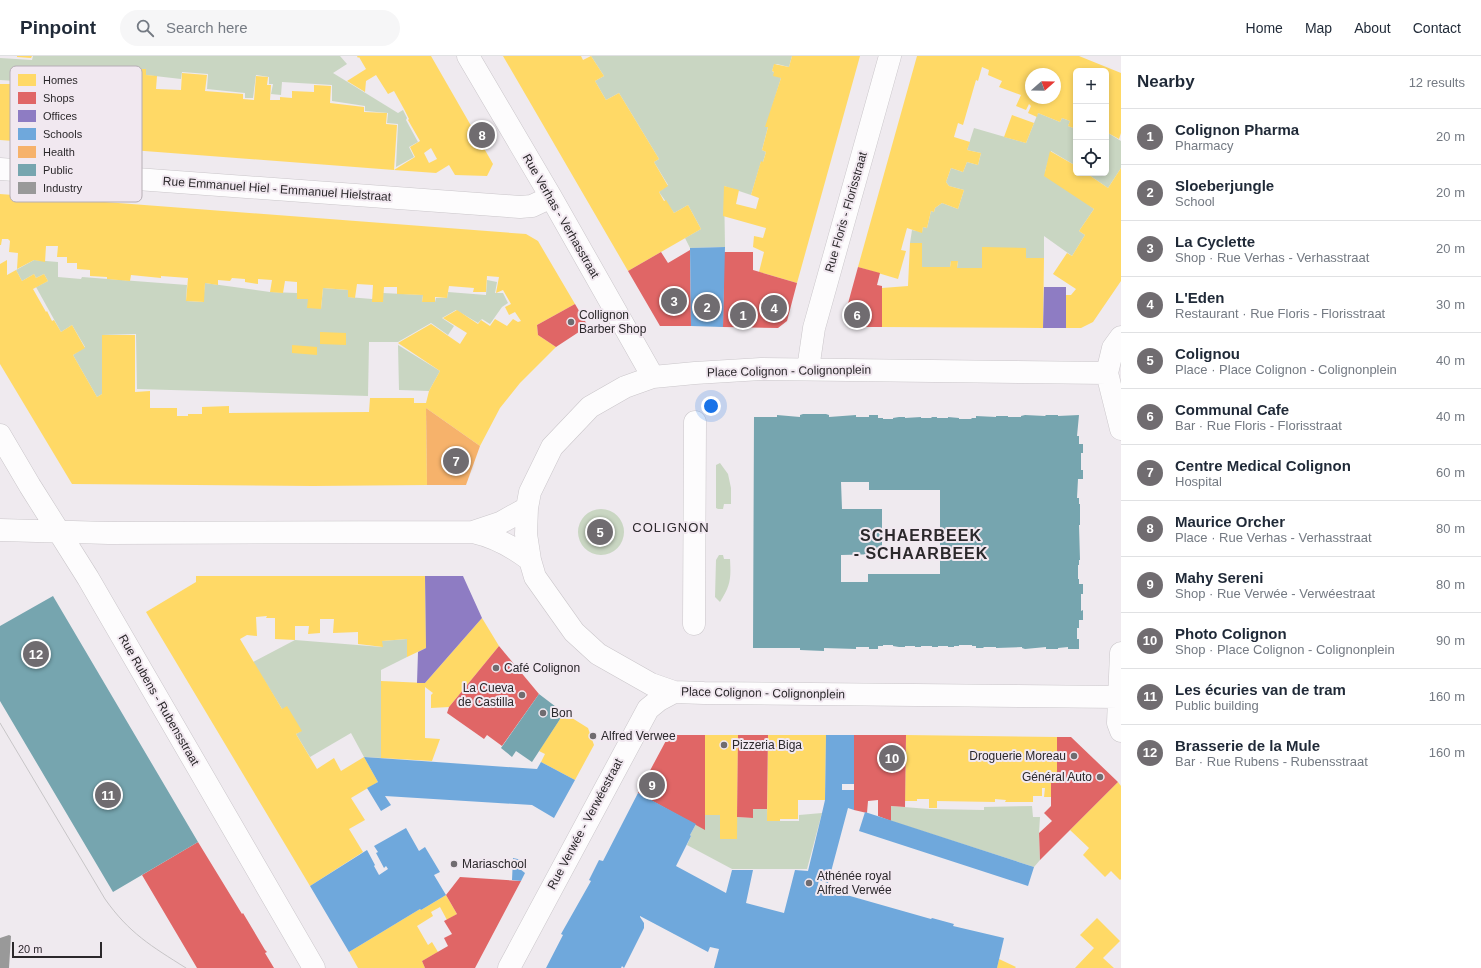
<!DOCTYPE html>
<meta charset="utf-8">
<style>
:root{--surface:#fff;--page:#f6f6f7;--text:#1f2937;--muted:#747a83;--line:#e0e1e3;--accent:#706c70}
body{margin:0;font-family:Helvetica,sans-serif;background:var(--page);color:var(--text)}
.controls{position:absolute;right:12px;top:12px;display:grid;overflow:hidden;border-radius:6px;box-shadow:0 2px 6px #0003}
.controls button{width:36px;height:36px;display:grid;place-items:center;padding:0;border:0;border-bottom:1px solid var(--line);background:var(--surface);color:var(--text);font:20px sans-serif}
.compass{position:absolute;left:1025px;top:12px;width:36px;height:36px;border-radius:50%;background:var(--surface);box-shadow:0 2px 6px #0003;rotate:70deg}
.scale{position:absolute;left:12px;bottom:10px;width:90px;box-sizing:border-box;padding-left:4px;border:2px solid #2b282b;border-top:0;font-size:11px;line-height:14px;white-space:nowrap;color:#2b282b;-webkit-text-stroke:3px #f1e8f0;paint-order:stroke}
.you{position:absolute;left:711px;top:350px;width:14px;height:14px;margin:-10px;border:3px solid #fff;border-radius:50%;background:#1a73e8;box-shadow:0 0 0 6px #1a73e833}
.badge{display:grid;place-items:center;width:26px;height:26px;border-radius:50%;background:var(--accent);color:#fff;font-size:13px;font-weight:700}
.pin{position:absolute;translate:-50% -50%;border:2px solid #fff;box-shadow:0 1px 4px #0006}
.list{margin:0;padding:0;list-style:none}
h2{display:flex;justify-content:space-between;align-items:center;height:52px;margin:0;padding:0 16px;font-size:17px}
h2 small{font-size:13px;font-weight:400;color:var(--muted)}
.list li{display:grid;grid-template-columns:26px 1fr auto;gap:12px;align-items:center;box-sizing:border-box;height:56px;padding:0 16px;border-top:1px solid var(--line)}
.list b{display:block;font-size:15px;white-space:nowrap}
.list p{margin:0;font-size:13px;white-space:nowrap;color:var(--muted)}
.list em{font-size:13px;font-style:normal;color:var(--muted)}
.icon{flex:none;width:22px;height:22px;fill:none;stroke:currentColor;stroke-width:2;stroke-linecap:round;stroke-linejoin:round}
.map{position:relative;flex:none;width:1121px;height:912px;overflow:hidden}
header{display:flex;align-items:center;gap:24px;box-sizing:border-box;height:56px;padding:0 20px;background:var(--surface);border-bottom:1px solid var(--line)}
header strong{font-size:19px}
nav{display:flex;gap:22px;margin-inline-start:auto;font-size:14px}
.search{width:280px;height:36px;background:var(--page);display:flex;align-items:center;gap:10px;box-sizing:border-box;padding:0 14px;border-radius:22px;color:var(--muted);font-size:15px}
main{display:flex}
aside{flex:1;background:var(--surface)}
.map>svg:first-child{display:block}
.green{fill:#c9d6c2}
.homes{fill:#ffd966;fill-rule:evenodd}
.shops{fill:#e06666}
.offices{fill:#8e7cc3}
.schools{fill:#6fa8dc}
.health{fill:#f6b26b}
.public{fill:#76a5af;fill-rule:evenodd}
.industry{fill:#999}
.lines{fill:none;stroke-linecap:round;stroke-linejoin:round}
.pedestrian-casing{stroke:#cac6ca;stroke-width:23}
.minor-casing{stroke:#cac6ca;stroke-width:23}
.pedestrian{stroke:#fdfcfd;stroke-width:22}
.minor{stroke:#fdfcfd;stroke-width:22}
.tram{stroke:#c7c5c7;stroke-width:1}
.poi-dot{fill:#706c70;stroke:#f1e8f0;stroke-width:1.5}
.labels{text-anchor:middle;dominant-baseline:central;stroke-width:4;stroke-linejoin:round;paint-order:stroke}
.street-label{font-size:12px;fill:#2b282b;stroke:#f1e8f0}
.poi-label{font-size:12px;fill:#2b282b;stroke:#f1e8f0;text-anchor:start}
.neighbourhood-label{font-size:13px;letter-spacing:1px;fill:#2b282b;stroke:#f1e8f0}
.district-label{font-size:16px;font-weight:bold;letter-spacing:1px;fill:#2b282b;stroke:#f1e8f0}
.key{fill:#f1e8f0;stroke:#b6aeb5;stroke-width:1}
.key-label{font-size:11px;fill:#2b282b}
</style>
<header>
<strong>Pinpoint</strong>
<div class="search"><svg class="icon" aria-label="search" viewBox="0 0 24 24"><circle cx="10" cy="10" r="6"/><path d="M15 15l6 6"/></svg>Search here</div>
<nav><a>Home</a><a>Map</a><a>About</a><a>Contact</a></nav>
</header>
<main>
<div class="map">
<svg width="1121" height="912" viewBox="0 0 1121 912">
<rect width="100%" height="100%" fill="#efeaef"/>
<path class="green" d="M33,0H340L347,8L333,17L398,57L403,54L407,62L406,64L418,86L409,91L414,101L396,111L398,68L387,67L388,57L365,55V50L332,45V29L282,26L281,39L271,38L273,28H269V21L256,19L253,42H245V37L207,33L208,18L182,16L181,23L146,19V13H132L130,31H122L121,27L37,20L38,11H31L30,26L0,24V2L32,4Z
M591,0H792L789,11L777,8L774,9L772,15L781,22L766,71H768L762,94L766,96L763,106H761L751,139L724,130L725,191L690,192L685,182L701,173L688,149L674,157L659,136L668,129L654,106L659,103L619,37L606,44L595,25L604,20Z
M1038,57L1060,66L1062,62L1070,65L1068,70L1076,73V110L1051,95L1045,116L1094,153L1079,175L1085,179L1072,200L1044,180V202H1026L982,191V212H957L958,205H951L950,211H922V187H910L912,174L922,176L923,171L927,172L931,155L934,156L935,152L942,147L958,153L964,134L949,130L946,126L951,112L963,116L967,106L978,109L981,97L967,94L974,72L1026,87Z
M1108,77L1121,85V112L1108,132L1086,117H1106V78H1108Z
M34,204L58,206V221L81,223L82,221L187,229L186,245L203,246L205,227L270,236L297,237V243H308L321,253L323,232L348,234V241L372,243L383,237L423,239L422,246H435L436,242H447L448,236L486,239L487,224L497,226L495,237H503L508,247L502,251L490,268L482,263L478,267L456,254L442,262L454,270L448,279L431,267L398,286H369L368,340L137,333L136,278L102,279V338L97,341L73,299L85,291L72,269L61,276L36,231L48,225L44,218L36,222L34,218L22,225L16,214Z
M398,289L440,315L429,335L399,334Z
M720,407L728,418L731,432V448H724L723,453H718L716,452V409Z
M578 476a23 23 0 1 1 46 0a23 23 0 1 1-46 0Z
M719,499H723L724,503H730C731,522 731,529 720,546L715,541L716,504Z
M407,583V601L381,614V702L364,701L351,677L310,701L296,678L301,675L282,653L253,606L295,584L382,591V585Z
M891,750L929,753L984,754V751L1032,750L1033,761H1040L1039,777L1040,804L1034,811L891,765Z
M753,753H767L768,765H799V759L822,757L807,813H732L687,789L691,780L690,779L696,768L705,773V759H720V783H737V761L753,762Z"/>
<path class="homes" d="M17,0H32L31,2L17,1Z
M357,0H431L493,108L487,120L455,119L449,109L436,117L394,114L415,101L410,91L420,85L408,64L409,63L404,53L394,35L388,38L376,19L366,25L365,36L347,25L366,13L359,1L358,2ZM431,92L437,103L429,107L424,97Z
M503,0H581L583,4L591,0L604,20L595,25L606,44L619,37L659,103L654,106L668,130L659,136L664,145L666,144L674,157L688,149L701,173L628,215Z
M792,0H860L797,227L759,216L764,196L753,191L754,180L763,182L766,172L723,160L724,130L739,134L736,148L756,153L759,142L751,139L761,105L763,106L766,96L762,94L768,71H765L781,22L773,20L774,16L772,15L774,8L789,11Z
M917,0H1079L1121,17V77L1119,83L1108,77V79L1106,78V15H1076V73L1068,70L1070,65L1062,62L1060,66L1038,57L1037,61L1028,57L1031,50L1029,48L1026,54L1016,50L1021,39L999,31L1002,25L988,19L989,14L982,11L978,25L976,24L963,69L958,67L954,81L970,86L967,94L981,97L978,109L967,106L963,116L951,112L946,126L949,130L964,134L958,153L942,147L935,152L934,156L931,155L927,172L923,171L922,177L907,172L901,194L906,195L898,223L858,211ZM1031,18H1055V42H1031Z
M31,11H38L37,26L105,33V26L120,28L118,46L131,47L132,13H146V19L157,20L156,33L181,34L182,17L207,19L205,35L243,38V43L254,44L256,20L268,21L267,29H271L270,44H280V41L292,42V35L314,36V29L331,30L330,47L364,51V56L387,57L386,68L397,69L394,114L0,84V28H11V34L29,35Z
M1012,59L1034,67L1026,87L1004,81Z
M1050,95L1076,110V117H1086L1108,132L1121,112V225L1093,266L1081,272H1066V239H1071L1076,233L1053,218L1067,197L1072,200L1085,179L1079,175L1094,153L1044,120Z
M0,138L526,178L538,185L575,248L537,269L538,279L556,291L520,327L500,352L480,390L426,352L427,429L313,430L72,428L0,308V208L7,204V219L16,214L22,225L34,218L36,222L44,218L48,225L33,233L46,256L47,255L52,265L54,264L61,276L72,269L85,292L73,299L97,341L102,338V279H135V336L150,335V352H177V360H188V358H202V351L229,350V357L369,356L370,342H414V347H426L429,335L440,315L398,287L431,268L460,288L467,277L443,262L457,254L478,268L481,264L490,270L495,263L507,270L513,263L518,266L521,265L515,256L509,259L505,251L511,248L503,234L496,237L499,221L487,220L486,236H473L474,232L449,230L447,242L435,241V246H422L423,239L397,238V231H384L383,246H372L373,229L357,228L355,242L348,241V234L323,232L321,253L307,252L308,243H297V226L285,225L283,237L270,236L272,224L258,223V228L245,226V223L232,222L230,225L218,224V229L205,227L204,246L186,245L188,222L161,220V222L131,219L130,225L107,223V221L90,220V214L77,213V207H67V201H57L58,190H46L45,206L34,204L17,213L18,197L9,196L10,185L8,183H2L1,189H0Z
M910,187H922V211H950L951,205H958L957,212H982V191L1026,192V202H1044L1043,272L882,271V232L908,230Z
M320,276L346,277V289L320,288Z
M292,289L317,291V299L292,297Z
M196,520H425L426,592L407,601V583L382,585L383,591L358,588V576L333,577L334,563H320V577L308,578L309,570H295V584L275,583V562H266L267,560L256,561L257,580L247,579L240,583L282,653L287,650L302,675L296,678L317,713L334,702L341,715L364,701L378,726L351,742L365,764L349,773L363,796L310,830L146,556L196,526Z
M482,562L499,590L449,651L431,652V639L433,637L425,631V682L440,683L432,705L381,702V625L425,627Z
M564,657L588,672L594,689L575,724L541,706L545,698L539,695Z
M705,679H738L737,783H720V759H705Z
M768,679H826L825,744H798V763H780V765H767Z
M906,679L1057,681V727H1051V741H1044L1045,732H1042V740H1033V746H1005L1006,744L995,743V746L937,745V752H929V743H917V745H905Z
M1118,726L1121,730V823L1120,824L1111,815L1105,821L1083,799L1089,792L1070,774Z
M446,839L457,858L447,864L440,851L431,856L433,860L417,870L428,889L432,886L438,896L422,905L425,912H358L349,896L420,853L421,854Z
M1097,862L1120,885L1103,902L1114,912H1075L1094,892L1080,879Z
M999,903L1016,911L1015,912H997Z"/>
<path class="shops" d="M690,194L691,270H660L628,215L661,196L668,207Z
M724,196H753V214L797,227L787,265L778,272L723,271Z
M858,211L880,217L877,229L882,230V271H850L844,262Z
M575,248L588,270L556,291L538,279L537,269Z
M499,590L539,638L502,690L487,679L484,683L447,657L449,651Z
M669,679H705V774L638,737Z
M738,679H768L767,753H753V762L737,761Z
M854,679H906L905,751L891,750V765L878,760V744L868,745L867,757L854,754Z
M1057,681H1071L1118,726L1040,804L1039,777L1052,765L1044,757L1051,750V727H1057Z
M198,786L242,858L243,857L265,894L267,896L265,897L274,912H197L142,819Z
M460,821L521,825L475,912H425L422,905L448,890L444,882L452,878L444,865L457,858L446,839Z"/>
<path class="offices" d="M1044,231H1066V272H1043Z
M425,520H463L482,562L425,627H417L418,596L426,592Z"/>
<path class="schools" d="M725,191L723,271L691,270L690,192Z
M826,679H854V728H842V734H854V754L848,752L828,827L819,824L817,833L843,840V838L931,863L932,862L954,868L953,870L1004,882L997,912H714L719,893L710,891L708,896L640,860V861L644,867V872L624,912L622,910L621,912H546L563,879L561,878L591,825L589,824L599,804L603,805L638,737L696,768L690,779L691,780L676,810L726,837L732,814H753L746,847L784,857L795,814L808,815L822,757L825,744Z
M364,701L537,713L541,706L575,724L554,762L532,749L385,740L391,749L381,755L367,732L378,726Z
M865,756L1034,811L1028,830L859,775Z
M406,772L419,795L425,791L440,816L434,819L446,839L421,854L420,853L349,896L310,830L367,794L375,809L374,810L379,819L388,813L386,810L384,812L376,797L378,796L374,790Z
M513,802L522,804L520,813L525,817L521,825L512,824Z"/>
<path class="health" d="M426,352L480,390L466,429H427Z"/>
<path class="public" d="M803,358H826L829,359V361L856,359V361H869V359H878V362H883V363H893V362L899,361H905V362L921,361V362H931L932,361H937V362H948V361L959,362V363H971L972,362H976V360L996,361V360H1008V361H1021V360L1025,359L1045,360L1046,359H1058V360L1079,359L1077,380H1079V388H1083V397H1081V414H1083V423H1078L1077,442H1079V448H1080V469H1079L1080,504H1079V509H1078V523H1079V528H1083V538H1081V555L1083,554V564H1079V572H1077V583H1079V593H1068V591L1058,592V593H1046V591L1025,593L1022,592V591L996,592V591H983L984,592H976V590H972V589H959V590H954V591H948V590H938V591H932V590H921V591H915V590H905V591H899L893,590V589H883V590H878V593H869V591H856V593L824,592V595L800,594V592H753L754,361H777V359L800,361V359ZM841,426H869V434H940V518H868V526H841V499L882,498V453H842Z
M53,540L198,786L113,836L0,645V570Z
M539,638L564,657L532,706L516,695L512,701L501,692Z"/>
<path class="industry" d="M9,879L11,880L9,912H0V882Z"/>
<g class="lines">
<g class="pedestrian-casing">
<path id="pedestrian" d="M694,568L695,366"/>
</g>
<g class="minor-casing">
<path id="minor" d="M468,0L551,141L653,321
M0,113L520,151L532,150L551,141
M1121,281L1113,292L1107,317L1121,373
M808,313L814,272L890,0
M1107,317L761,313L695,317L653,321L625,331L590,351L552,391L530,436L527,452L526,478L530,504L535,521L574,576L598,598L651,628L674,636L704,637L1119,641
M0,379L30,430L88,522L314,912
M0,474L109,477L473,476C495,481 512,490 530,504
M473,476L500,467L527,452
M1121,597L1118,667L1121,675
M509,912L648,653L659,644L674,636"/>
</g>
<use href="#pedestrian" class="pedestrian"/>
<use href="#minor" class="minor"/>
<path class="tram" d="M0,667L105,843C129,877 151,890 186,912"/>
</g>
<g class="poi-dot">
<circle cx="571" cy="266" r="4"/>
<circle cx="496" cy="612" r="4"/>
<circle cx="522" cy="639" r="4"/>
<circle cx="543" cy="657" r="4"/>
<circle cx="593" cy="680" r="4"/>
<circle cx="724" cy="689" r="4"/>
<circle cx="1074" cy="700" r="4"/>
<circle cx="1100" cy="721" r="4"/>
<circle cx="454" cy="808" r="4"/>
<circle cx="809" cy="827" r="4"/>
</g>
<g class="labels">
<g class="street-label">
<text transform="translate(277 133) rotate(4)">Rue Emmanuel Hiel - Emmanuel Hielstraat</text>
<text transform="translate(846 156) rotate(-74)">Rue Floris - Florisstraat</text>
<text transform="translate(561 160) rotate(60)">Rue Verhas - Verhasstraat</text>
<text transform="translate(789 315) rotate(-1)">Place Colignon - Colignonplein</text>
<text transform="translate(763 637) rotate(1)">Place Colignon - Colignonplein</text>
<text transform="translate(159 644) rotate(60)">Rue Rubens - Rubensstraat</text>
<text transform="translate(585 768) rotate(-62)">Rue Verwée - Verwéestraat</text>
</g>
<g class="poi-label">
<text x="579" y="259">Collignon<tspan x="579" dy="14">Barber Shop</tspan></text>
<text x="504" y="612">Café Colignon</text>
<text x="514" y="632" text-anchor="end">La Cueva<tspan x="514" dy="14">de Castilla</tspan></text>
<text x="551" y="657">Bon</text>
<text x="601" y="680">Alfred Verwee</text>
<text x="732" y="689">Pizzeria Biga</text>
<text x="1066" y="700" text-anchor="end">Droguerie Moreau</text>
<text x="1092" y="721" text-anchor="end">Général Auto</text>
<text x="462" y="808">Mariaschool</text>
<text x="817" y="820">Athénée royal<tspan x="817" dy="14">Alfred Verwée</tspan></text>
</g>
<g class="neighbourhood-label">
<text x="671" y="471">COLIGNON</text>
</g>
<g class="district-label">
<text x="921" y="479">SCHAERBEEK<tspan x="921" dy="18">- SCHAARBEEK</tspan></text>
</g>
</g>
<rect x="10" y="10" width="132" height="136" rx="6" class="key"/>
<rect x="18" y="18" width="18" height="12" fill="#ffd966"/>
<rect x="18" y="36" width="18" height="12" fill="#e06666"/>
<rect x="18" y="54" width="18" height="12" fill="#8e7cc3"/>
<rect x="18" y="72" width="18" height="12" fill="#6fa8dc"/>
<rect x="18" y="90" width="18" height="12" fill="#f6b26b"/>
<rect x="18" y="108" width="18" height="12" fill="#76a5af"/>
<rect x="18" y="126" width="18" height="12" fill="#999"/>
<g class="key-label">
<text x="43" y="28">Homes</text>
<text x="43" y="46">Shops</text>
<text x="43" y="64">Offices</text>
<text x="43" y="82">Schools</text>
<text x="43" y="100">Health</text>
<text x="43" y="118">Public</text>
<text x="43" y="136">Industry</text>
</g>
</svg>
<div class="controls">
<button>+</button>
<button>−</button>
<button><svg class="icon" aria-label="locate" viewBox="0 0 24 24"><circle cx="12" cy="12" r="6"/><path d="M12 2v4M12 18v4M2 12h4M18 12h4"/></svg></button>
</div>
<svg class="compass" viewBox="-18 -18 36 36"><path d="M0-13l5 13h-10z" fill="#e53935"/><path d="M0 13l5-13h-10z" fill="#747a83"/></svg>
<div class="scale">20 m</div>
<div class="you"></div>
<div class="pin badge" style="left:743px;top:259px">1</div>
<div class="pin badge" style="left:707px;top:251px">2</div>
<div class="pin badge" style="left:674px;top:245px">3</div>
<div class="pin badge" style="left:774px;top:252px">4</div>
<div class="pin badge" style="left:600px;top:476px">5</div>
<div class="pin badge" style="left:857px;top:259px">6</div>
<div class="pin badge" style="left:456px;top:405px">7</div>
<div class="pin badge" style="left:482px;top:79px">8</div>
<div class="pin badge" style="left:652px;top:729px">9</div>
<div class="pin badge" style="left:892px;top:702px">10</div>
<div class="pin badge" style="left:108px;top:739px">11</div>
<div class="pin badge" style="left:36px;top:598px">12</div>
</div>
<aside>
<h2>Nearby<small>12 results</small></h2>
<ul class="list">
<li><span class="badge">1</span><div><b>Colignon Pharma</b><p>Pharmacy</p></div><em>20 m</em></li>
<li><span class="badge">2</span><div><b>Sloeberjungle</b><p>School</p></div><em>20 m</em></li>
<li><span class="badge">3</span><div><b>La Cyclette</b><p>Shop · Rue Verhas - Verhasstraat</p></div><em>20 m</em></li>
<li><span class="badge">4</span><div><b>L'Eden</b><p>Restaurant · Rue Floris - Florisstraat</p></div><em>30 m</em></li>
<li><span class="badge">5</span><div><b>Colignou</b><p>Place · Place Colignon - Colignonplein</p></div><em>40 m</em></li>
<li><span class="badge">6</span><div><b>Communal Cafe</b><p>Bar · Rue Floris - Florisstraat</p></div><em>40 m</em></li>
<li><span class="badge">7</span><div><b>Centre Medical Colignon</b><p>Hospital</p></div><em>60 m</em></li>
<li><span class="badge">8</span><div><b>Maurice Orcher</b><p>Place · Rue Verhas - Verhasstraat</p></div><em>80 m</em></li>
<li><span class="badge">9</span><div><b>Mahy Sereni</b><p>Shop · Rue Verwée - Verwéestraat</p></div><em>80 m</em></li>
<li><span class="badge">10</span><div><b>Photo Colignon</b><p>Shop · Place Colignon - Colignonplein</p></div><em>90 m</em></li>
<li><span class="badge">11</span><div><b>Les écuries van de tram</b><p>Public building</p></div><em>160 m</em></li>
<li><span class="badge">12</span><div><b>Brasserie de la Mule</b><p>Bar · Rue Rubens - Rubensstraat</p></div><em>160 m</em></li>
</ul>
</aside>
</main>
